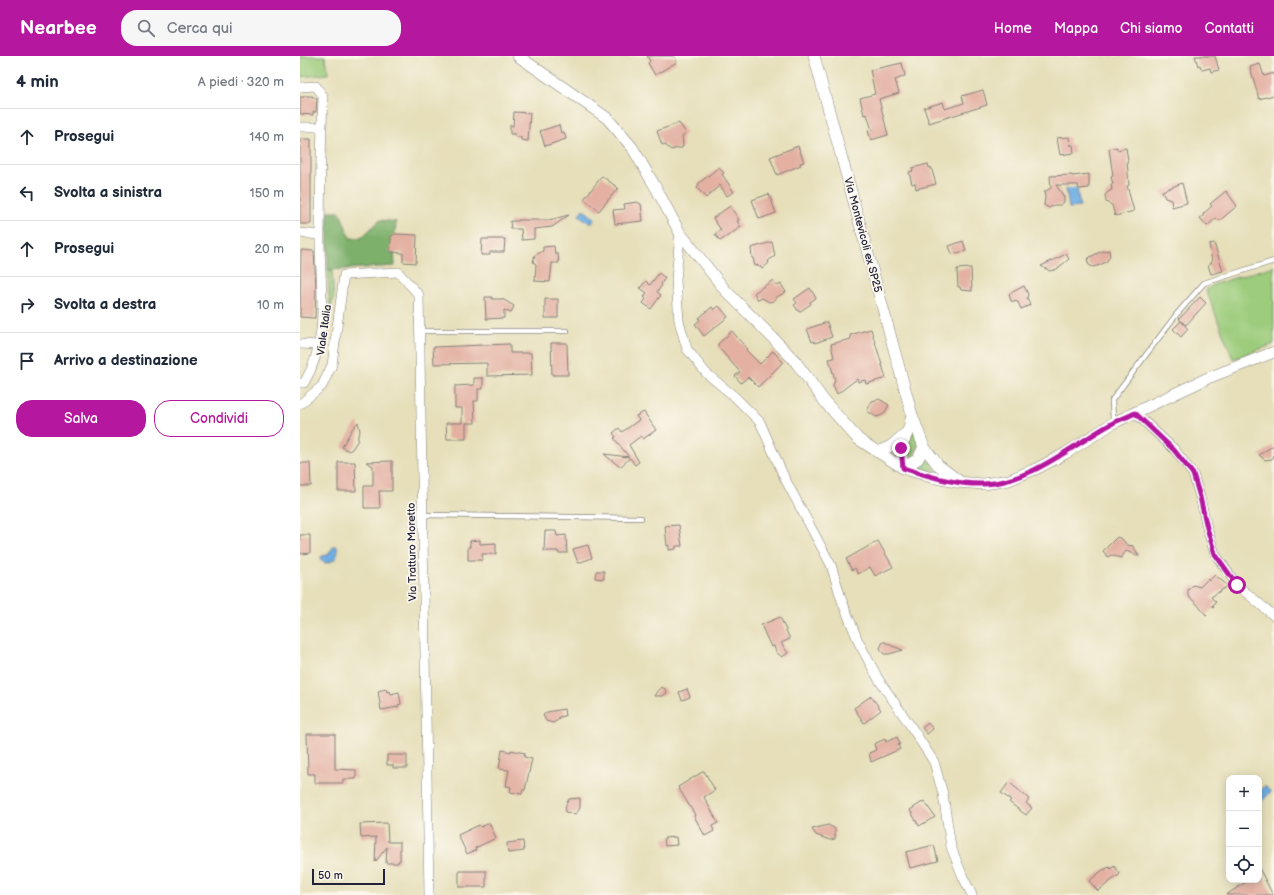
<!DOCTYPE html>
<html lang="it">
<meta charset="utf-8">
<style>
:root{--surface:#fff;--page:#f6f6f7;--text:#1f2937;--muted:#747a83;--line:#e0e1e3;--accent:#b5179e}
body{margin:0;font-family:"Balsamiq Sans",sans-serif;background:var(--page);color:var(--text)}
.controls{position:absolute;right:12px;bottom:12px;display:grid;overflow:hidden;border-radius:8px;box-shadow:0 2px 10px #0003}
.controls button{width:36px;height:36px;display:grid;place-items:center;padding:0;border:0;border-bottom:1px solid var(--line);background:var(--surface);color:var(--text);font:20px sans-serif}
.scale{position:absolute;left:12px;bottom:10px;width:73px;box-sizing:border-box;padding-left:4px;border:2px solid #22223b;border-top:0;font-size:11px;line-height:14px;white-space:nowrap;color:#22223b;-webkit-text-stroke:3px #fbf7ec;paint-order:stroke}
.stop{position:absolute;width:12px;height:12px;margin:-9px;border:3px solid #b5179e;border-radius:50%;background:#fff}
.stop.end{background:#b5179e;border-color:#fff;box-shadow:0 1px 4px #0008}
.list{margin:0;padding:0;list-style:none}
h2{display:flex;justify-content:space-between;align-items:center;height:52px;margin:0;padding:0 16px;font-size:17px}
h2 small{font-size:13px;font-weight:400;color:var(--muted)}
.list li{display:grid;grid-template-columns:26px 1fr auto;gap:12px;align-items:center;box-sizing:border-box;height:56px;padding:0 16px;border-top:1px solid var(--line)}
.list b{display:block;font-size:15px;white-space:nowrap}
.list em{font-size:13px;font-style:normal;color:var(--muted)}
.actions{display:flex;gap:8px;padding:12px 16px}
.actions a{flex:1;padding:9px 0;border:1px solid var(--accent);border-radius:16px;text-align:center;font-size:14px;color:var(--accent)}
.actions .main{background:var(--accent);color:#fff}
.icon{flex:none;width:22px;height:22px;fill:none;stroke:currentColor;stroke-width:2;stroke-linecap:round;stroke-linejoin:round}
.map{position:relative;flex:none;width:974px;height:839px;overflow:hidden}
header{display:flex;align-items:center;gap:24px;box-sizing:border-box;height:56px;padding:0 20px;background:var(--accent);color:#fff}
header strong{font-size:19px}
nav{display:flex;gap:22px;margin-inline-start:auto;font-size:14px}
.search{width:280px;height:36px;background:var(--page);display:flex;align-items:center;gap:10px;box-sizing:border-box;padding:0 14px;border-radius:16px;color:var(--muted);font-size:15px}
main{display:flex}
aside{flex:1;background:var(--surface)}
.map>svg:first-child{display:block}
.green{fill:#9ccc7b;stroke:#5f775b}
.forest{fill:#7db06b;stroke:#506953}
.water{fill:#6faee2;stroke:#48688e}
.building{fill:#e3b0a2}
.lines{fill:none;stroke-linecap:round;stroke-linejoin:round}
.service-casing{stroke:#84807a;stroke-width:6}
.minor-casing{stroke:#84807a;stroke-width:10}
.tertiary-casing{stroke:#84807a;stroke-width:12}
.service{stroke:#fff;stroke-width:4.5}
.minor{stroke:#fff;stroke-width:9}
.tertiary{stroke:#fff;stroke-width:11}
.route{stroke:#b5179e;stroke-width:5}
.labels{text-anchor:middle;dominant-baseline:central;stroke-width:3.5;stroke-linejoin:round;paint-order:stroke}
.street-label{font-size:11px;fill:#22223b;stroke:#fbf7ec}
</style>
<header>
<strong>Nearbee</strong>
<div class="search"><svg class="icon" aria-label="search" viewBox="0 0 24 24"><circle cx="10" cy="10" r="6"/><path d="M15 15l6 6"/></svg>Cerca qui</div>
<nav><a>Home</a><a>Mappa</a><a>Chi siamo</a><a>Contatti</a></nav>
</header>
<main>
<aside>
<h2>4 min<small>A piedi · 320 m</small></h2>
<ul class="list">
<li><svg class="icon" aria-label="ahead" viewBox="0 0 24 24"><path d="M12 20V5M6 11l6-6 6 6"/></svg><div><b>Prosegui</b></div><em>140 m</em></li>
<li><svg class="icon" aria-label="left" viewBox="0 0 24 24"><path d="M17 20v-9H6M10 6l-5 5 5 5"/></svg><div><b>Svolta a sinistra</b></div><em>150 m</em></li>
<li><svg class="icon" aria-label="ahead" viewBox="0 0 24 24"><path d="M12 20V5M6 11l6-6 6 6"/></svg><div><b>Prosegui</b></div><em>20 m</em></li>
<li><svg class="icon" aria-label="right" viewBox="0 0 24 24"><path d="M7 20v-9h11M14 6l5 5-5 5"/></svg><div><b>Svolta a destra</b></div><em>10 m</em></li>
<li><svg class="icon" aria-label="arrive" viewBox="0 0 24 24"><path d="M6 21V4h12l-3 4 3 4H6"/></svg><div><b>Arrivo a destinazione</b></div></li>
</ul>
<div class="actions"><a class="main">Salva</a><a>Condividi</a></div>
</aside>
<div class="map">
<svg width="974" height="839" viewBox="0 0 974 839">
<rect width="100%" height="100%" fill="#fbf7ec"/>
<filter id="ink" filterUnits="userSpaceOnUse"><feTurbulence type="fractalNoise" baseFrequency=".025" numOctaves="2"/><feDisplacementMap in="SourceGraphic" scale="8" xChannelSelector="R" yChannelSelector="G"/><feConvolveMatrix kernelMatrix="1 2 1 2 8 2 1 2 1" color-interpolation-filters="sRGB"/></filter>
<filter id="wash" filterUnits="userSpaceOnUse"><feTurbulence type="fractalNoise" baseFrequency=".012" numOctaves="4" result="noise"/><feDisplacementMap in="SourceGraphic" scale="16" xChannelSelector="R" yChannelSelector="G"/><feGaussianBlur stdDeviation="0.9" result="paint"/><feColorMatrix in="noise" values="0 0 0 0 0 0 0 0 0 0 0 0 0 0 0 0 0 1.4 0 .05"/><feComposite in="paint" operator="in"/></filter>
<g filter="url(#wash)">
<rect width="100%" height="100%" fill="#e6dfba"/>
<path class="green" d="M0,0H25L28,18L0,21Z
M974,210V288L933,303L906,234L915,228Z
M28,214H32L34,243L30,252Z
M614,373C618,388 620,392 610,405L606,402L608,388Z
M625,399L638,416L618,411Z"/>
<path class="forest" d="M28,156H40L50,182H61L80,164L96,166L94,192L95,210L28,214Z"/>
<path class="water" d="M777,132L780,151L769,152L766,133Z
M283,153L295,163L291,168L279,159Z
M34,490H36L38,493C38,501 34,506 26,507L21,505V501L22,500L28,499Z
M965,730L971,736L962,745H959V735Z"/>
<g id="blocks">
<path class="building" d="M347,0H374L377,6L355,19L348,7L350,5Z
M895,0H915L919,14L911,16L910,12L902,14L900,9L898,10Z
M602,7L605,20L595,24L599,37L579,43L588,79L571,84L568,75L572,74L567,58L564,59L560,42L575,38L570,14Z
M960,8L964,20L974,17V39L959,43L950,11Z
M683,34L687,49L629,67L624,52L643,46L645,53L664,47L662,40Z
M4,40H13V42H17L16,56H13V59L0,58V41H4Z
M214,56L230,57L228,85L221,84V81H215V78H210V69L213,70Z
M379,67L386,77L382,80L383,89L382,92H378L371,94L364,88L362,89L357,75Z
M259,69L261,77L264,76L266,83L245,90L240,75Z
M769,81L770,89H773L774,97L760,99L757,82Z
M0,83H11V168H0Z
M498,90L504,106L500,107L501,109L477,119L470,101Z
M817,91V94L826,92L828,104L827,105L829,129L827,130L834,155L815,160L812,149L806,146L805,139L808,136L812,134L811,128H813L811,121L813,120L809,93Z
M628,108L629,112L631,111L636,128L616,133L615,127L612,128L609,116L613,115L612,112Z
M419,111L424,117L422,118L434,136L427,140L420,129L406,142L397,132L399,130L398,128Z
M789,118V132L779,133L778,129H756L764,141V146L760,149H754L749,152L744,149L745,141L744,136L751,132L750,120L772,119V120Z
M302,120L318,132L299,155L284,143Z
M882,127L887,147L872,151L871,144L865,142L862,135Z
M926,135L937,150L919,165L916,162L907,170L900,162L904,159L903,158L912,150L910,148Z
M469,138L476,157L459,163L452,144Z
M337,146L341,148L343,165L315,168L313,154L325,153L324,148Z
M430,150L439,164L437,165L441,171L420,185L415,178L421,174L413,162Z
M269,159L252,171L234,173V183L222,184L221,173H211L210,165H218V164H249Z
M95,178L117,179L116,207L103,206V197L90,196L91,180Z
M182,183H205L204,196H190V199H181Z
M663,185L666,195L652,198L649,190Z
M472,186L475,200L468,205L469,207L462,213L459,209L455,210L453,202H452L451,192Z
M914,187L923,215L911,218L908,209L912,206L909,188Z
M254,190L255,198H258L259,207H252L250,226L235,225L236,208L233,206L234,202L235,199L243,195V191Z
M1,194L14,195L16,233L15,262L0,261Z
M809,194L810,200L807,205L800,209L793,211L789,209L787,204L790,201L800,196Z
M766,198L769,203L757,213L750,215L741,210Z
M671,212L672,235L661,234L660,231H658L657,213Z
M359,217L365,222L361,228L362,229L357,236L361,239L351,253L343,247L346,243L344,241L347,237L340,232L346,225L350,229Z
M473,224L477,230L481,228L486,236L477,241L474,245L469,246L462,242L458,244L454,237Z
M724,230L728,238L727,242L730,249L721,253L718,246L711,245L709,238Z
M510,232L516,242L510,246L511,248L499,256L494,249L497,247L494,243Z
M185,241H192V243H203L204,244L214,250L211,257L204,254V262L186,263Z
M900,241L906,247L886,269L879,263Z
M245,243H258V262H245Z
M419,250L428,261L404,280L395,268L400,264L399,262L412,251L414,254Z
M881,265L888,273L881,281L873,273Z
M527,266L532,281L515,287L514,285L512,286L507,273Z
M571,273L586,322L566,328L565,324L558,326L557,323L537,338L533,329L535,324L529,303L534,302L531,288L551,283L550,279Z
M432,275L447,293L446,294L460,308L473,295L483,306L458,331L448,321L441,327L435,320L440,316L418,291V288Z
M251,287H267L268,319H252Z
M210,288V297H231L232,319L187,320V307L134,308L133,291Z
M174,322H183V333H178V345H174L175,367H166V383H147L146,367H162V352H155V330L174,329Z
M579,343L589,349L584,358L580,360L576,361L567,355L572,345Z
M344,356L356,374L343,383L341,380L329,389L339,406L335,409L330,402L320,411L304,398L329,401L314,382L316,381L313,377L319,372L322,376L339,364L336,360Z
M58,366L60,375L58,379V384L52,393L49,395L42,391L52,373Z
M974,389V400L972,403L965,404L959,399Z
M92,405V435H79L80,452H64V430H73V410L66,406Z
M38,406H55L56,435H38Z
M0,407H10L11,430H0Z
M379,469L382,490H376V493L369,494V489L367,490L365,470Z
M245,475H256L257,480L266,479L267,497H258V495H244Z
M0,479H10V497L0,498Z
M817,481L822,483L827,489L833,490L839,500L826,495L821,502L811,499L808,501L803,495Z
M180,484V488L196,487V498H182L183,504H168V491H170V485Z
M578,485L593,511L575,520L570,511L558,518L555,512L552,514L546,503Z
M288,489L292,502L278,507L273,493Z
M296,515H304V523L295,522Z
M915,519L928,530L911,541L916,546L912,550L914,551L906,559L896,547L888,540V534L893,529L900,531L908,523L909,525Z
M480,561L490,583L481,587L488,597L482,601L476,596L474,590L471,591L461,569Z
M583,586H585L592,590L603,594L589,598H584L582,596L580,592Z
M361,631L365,633L367,637L363,640H354L358,634Z
M86,633L87,636L90,635L91,638L99,636L101,648L98,649V651L81,654L78,635Z
M387,633L390,641L382,644L379,636Z
M571,640L581,654L564,667L554,652Z
M264,653L265,660L259,661L258,664L253,667L246,665L243,659L247,656Z
M628,667L633,673L627,678L622,672Z
M7,678H35V713L56,714V723H43V727H15V718H8Z
M597,681L600,688L598,689L600,693L571,706L569,697L576,694L574,688L585,683L586,686Z
M202,694L211,696V694L225,697L224,701L232,703L225,734H223L222,738L210,736L211,731L206,730L209,714L199,713Z
M87,699H107V712H93V709H87Z
M404,715L415,734L404,741L418,767L412,770L414,775L405,780L394,760L395,759L378,731Z
M709,726L729,743L726,747L732,752L726,759L709,746L711,744L701,737Z
M280,742V752L276,758L265,756L266,748L269,743Z
M624,745L635,761L619,770L610,754Z
M87,767L88,786H100V805H98V807H86L87,791L75,806L76,781L61,782L60,768Z
M189,767L196,782L175,792L176,794L167,798L158,779L179,769L181,771Z
M528,769L534,772L535,774V783L530,784L516,779L512,773Z
M376,781L377,789L365,790L364,782Z
M223,785L224,795L208,797L207,787Z
M634,789L638,805L610,812L606,796Z
M814,810L820,818L798,835L789,825L804,813V814L809,811L811,813Z
M959,812L973,839H926L949,824H959Z
M159,815H186V831H159Z"/>
</g>
</g>
<g filter="url(#ink)">
<use href="#blocks" fill-opacity="0" stroke="#84807a" stroke-width="1"/>
<g class="lines">
<g class="service-casing">
<path id="service" d="M120,275H267
M813,365L812,344L876,259L904,227L974,205
M123,459L341,462"/>
</g>
<g class="minor-casing">
<path id="minor" d="M0,31L16,30L23,40C21,86 20,132 20,178C19,228 32,281 4,327H0
M0,71H22
M0,177L19,179
M380,177L376,224L379,265L387,293L406,317L435,341L460,366L485,423L531,509L542,545L559,587L579,624L612,672L634,706L643,738L651,791L663,821L672,839
M0,288L19,289
M0,348L22,330L32,309L44,219L98,216L119,239L129,839
M835,357L874,393L893,418L900,441L907,472L915,498L937,529L974,560"/>
</g>
<g class="tertiary-casing">
<path id="tertiary" d="M218,0L307,62L332,91L356,132L380,177L426,235L470,279L495,305L525,346L558,383L603,412L631,421L656,426L684,428L709,424L738,412L766,397L813,367L908,322L974,296
M514,0L612,359L624,391L638,409L659,425
M577,396L591,390L606,377
M603,412L601,392L608,375L612,359
M603,412L618,403L624,391"/>
</g>
<use href="#service" class="service"/>
<use href="#minor" class="minor"/>
<use href="#tertiary" class="tertiary"/>
</g>
</g>
<g class="lines" filter="url(#ink)">
<path class="route" d="M601,392L603,412C629,420 656,429 684,428C732,426 772,389 813,367C820,363 828,361 835,357L874,394L893,418L900,441L907,472L915,498L937,529"/>
</g>
<g class="labels">
<g class="street-label">
<text transform="translate(563 179) rotate(75)">Via Montevicoli ex SP25</text>
<text transform="translate(24 274) rotate(-82)">Viale Italia</text>
<text transform="translate(112 496) rotate(-91)">Via Tratturo Moretto</text>
</g>
</g>
</svg>
<div class="controls">
<button>+</button>
<button>−</button>
<button><svg class="icon" aria-label="locate" viewBox="0 0 24 24"><circle cx="12" cy="12" r="6"/><path d="M12 2v4M12 18v4M2 12h4M18 12h4"/></svg></button>
</div>
<div class="scale">50 m</div>
<div class="stop" style="left:937px;top:529px"></div>
<div class="stop end" style="left:601px;top:392px"></div>
</div>
</main>
